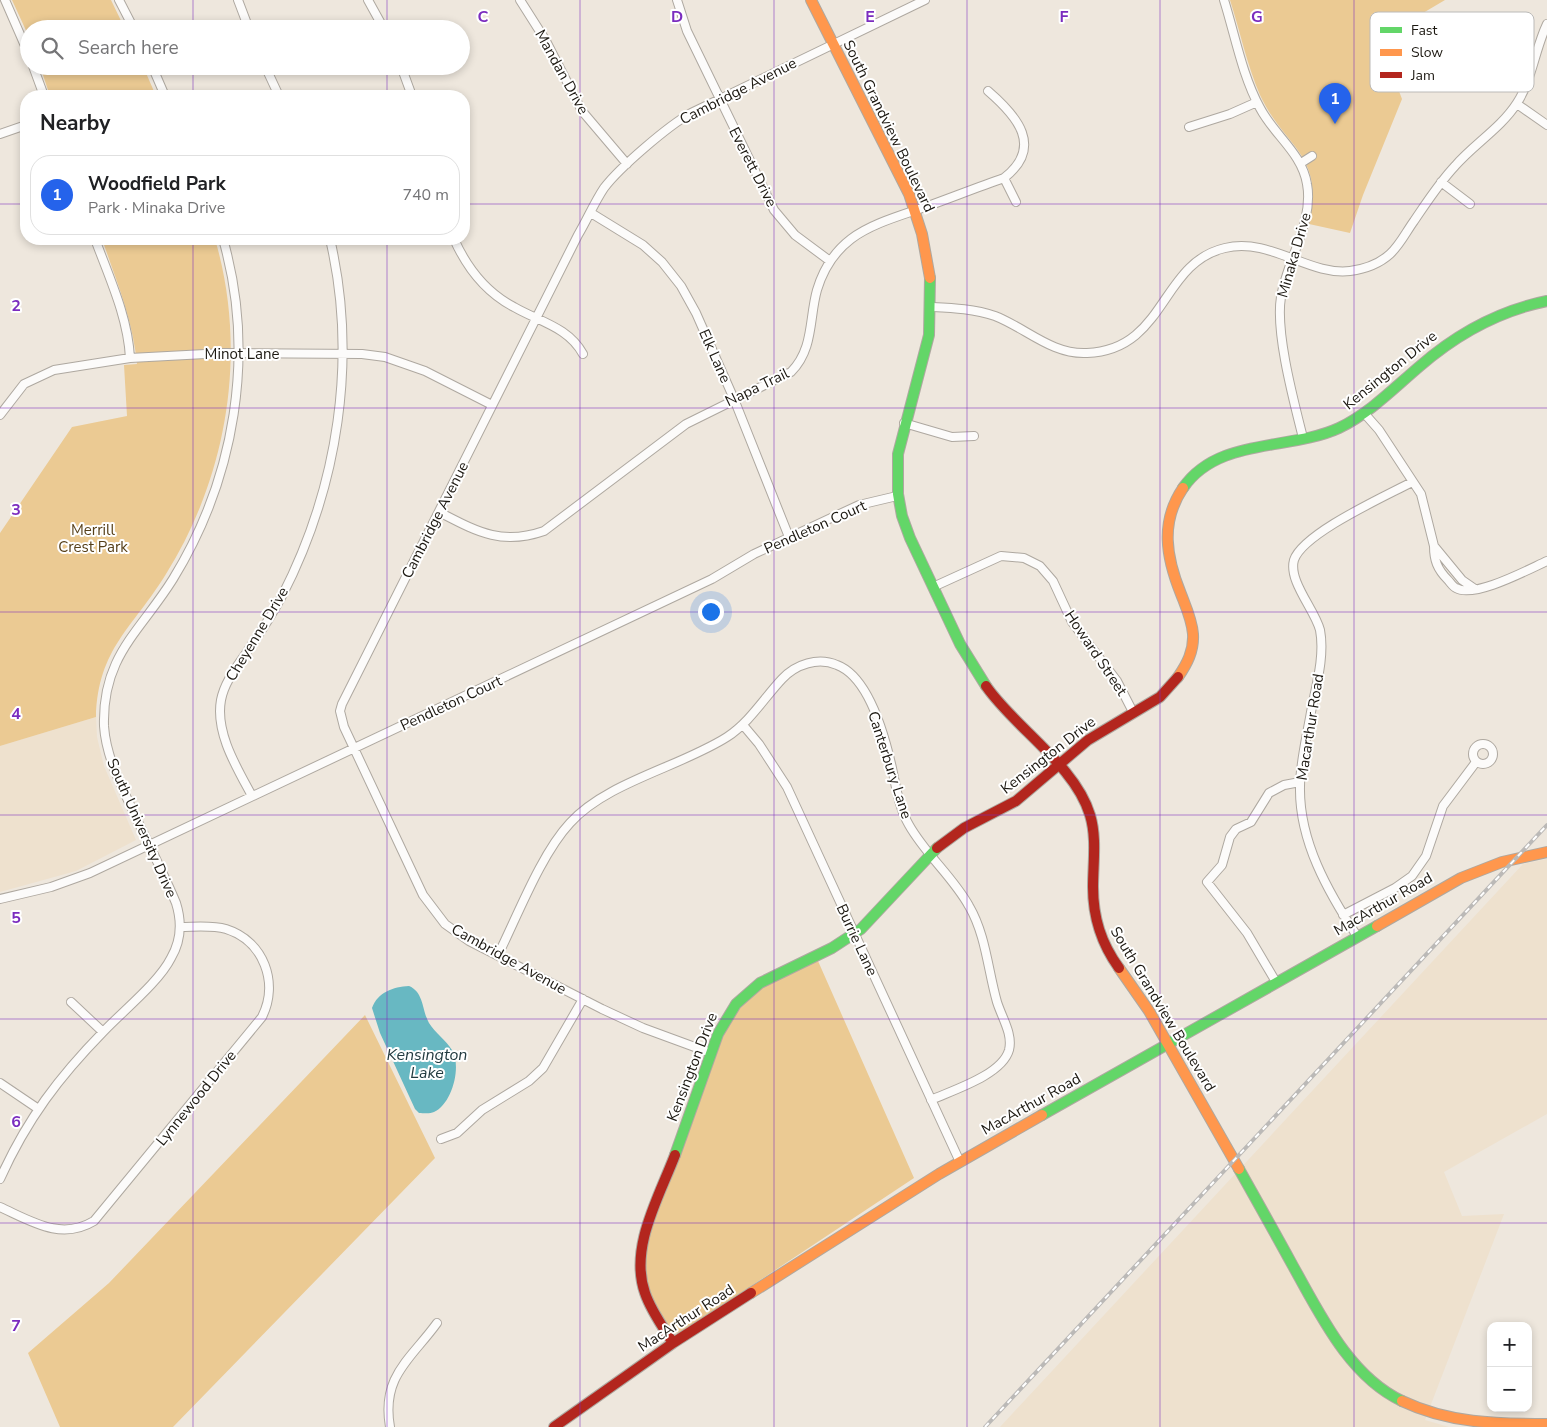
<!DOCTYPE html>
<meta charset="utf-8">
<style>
:root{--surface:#fff;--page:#f6f6f6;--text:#202124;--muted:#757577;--line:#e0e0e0;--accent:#2563eb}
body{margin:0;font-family:"Nunito Sans",sans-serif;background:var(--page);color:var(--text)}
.controls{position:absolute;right:15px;bottom:15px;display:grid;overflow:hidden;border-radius:10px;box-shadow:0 2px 8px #0003}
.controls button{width:45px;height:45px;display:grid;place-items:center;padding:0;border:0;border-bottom:1px solid var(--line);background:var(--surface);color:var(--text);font:25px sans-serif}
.you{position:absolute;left:710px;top:611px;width:18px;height:18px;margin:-12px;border:4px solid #fff;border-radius:50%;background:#1a73e8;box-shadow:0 0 0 8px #1a73e833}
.badge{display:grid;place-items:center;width:32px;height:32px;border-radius:50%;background:var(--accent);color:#fff;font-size:16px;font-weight:700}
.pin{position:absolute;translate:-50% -41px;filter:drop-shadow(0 1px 2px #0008)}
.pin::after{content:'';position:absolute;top:26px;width:18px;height:15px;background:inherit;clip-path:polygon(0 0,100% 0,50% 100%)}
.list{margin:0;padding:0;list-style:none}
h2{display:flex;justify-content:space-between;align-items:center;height:65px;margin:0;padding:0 20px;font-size:21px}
h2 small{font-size:16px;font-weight:400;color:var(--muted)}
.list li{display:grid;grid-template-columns:32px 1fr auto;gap:15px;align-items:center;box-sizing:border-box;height:80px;margin:0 10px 10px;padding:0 10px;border:1px solid var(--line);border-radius:20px}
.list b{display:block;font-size:19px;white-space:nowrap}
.list p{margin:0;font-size:16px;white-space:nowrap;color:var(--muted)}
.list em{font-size:16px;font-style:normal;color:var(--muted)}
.icon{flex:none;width:28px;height:28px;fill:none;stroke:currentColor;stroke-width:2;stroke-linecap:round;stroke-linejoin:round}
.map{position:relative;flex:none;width:1547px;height:1427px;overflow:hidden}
.search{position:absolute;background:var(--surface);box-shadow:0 2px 8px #0003;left:20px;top:20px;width:450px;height:55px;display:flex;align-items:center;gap:12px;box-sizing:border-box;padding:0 18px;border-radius:28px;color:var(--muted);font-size:19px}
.panel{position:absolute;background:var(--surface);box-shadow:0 2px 8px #0003;left:20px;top:90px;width:450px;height:155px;border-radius:20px}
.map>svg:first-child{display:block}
.built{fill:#eee1ce}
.green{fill:#ebca93}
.water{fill:#68b8c2}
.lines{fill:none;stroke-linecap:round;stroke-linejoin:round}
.street-casing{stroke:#aea8a0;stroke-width:10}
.fast-casing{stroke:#aea8a0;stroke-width:12}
.slow-casing{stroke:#aea8a0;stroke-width:12}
.jam-casing{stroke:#aea8a0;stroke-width:12}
.street{stroke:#fcfbfa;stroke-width:8}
.fast{stroke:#63d668;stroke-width:10}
.slow{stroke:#ff974d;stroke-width:10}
.jam{stroke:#b3261e;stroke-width:10}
.rail-casing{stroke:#bbb9b7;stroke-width:4}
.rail{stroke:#fff;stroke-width:2;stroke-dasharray:5.5;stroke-linecap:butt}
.grid{fill:none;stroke:#7b2cbf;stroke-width:1;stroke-opacity:0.55}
.labels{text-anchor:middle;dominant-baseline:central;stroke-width:4;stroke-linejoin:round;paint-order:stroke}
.street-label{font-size:15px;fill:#1c1811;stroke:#fff}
.park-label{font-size:15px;fill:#563f18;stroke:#fff}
.water-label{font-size:16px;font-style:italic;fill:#233b40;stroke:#fff}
.key{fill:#fff;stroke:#bbbab8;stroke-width:1}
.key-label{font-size:14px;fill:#1c1811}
.grid-label{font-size:16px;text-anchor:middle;font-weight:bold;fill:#7b2cbf;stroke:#fff;stroke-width:4;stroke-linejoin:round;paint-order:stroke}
</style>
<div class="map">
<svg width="1547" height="1427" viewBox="0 0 1547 1427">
<rect width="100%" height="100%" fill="#eee7dd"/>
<path class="built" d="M96,717L97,737L104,766L136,840L76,871L0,892V746Z
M1547,859V1114L1444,1172L1462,1216L1504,1214L1425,1420L1449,1427H1000L1523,864Z"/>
<path class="green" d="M12,0H111L125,29H29V37Z
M1230,0H1445L1379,39L1402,99L1363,195L1350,233L1309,224C1325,153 1285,149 1260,95C1247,65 1240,31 1230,0Z
M40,66H143L156,96H50Z
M102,239H215C248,351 228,475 166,574C133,628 98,648 96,717L0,746V533L72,427L127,416L124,365L137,364C133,320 116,280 102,239Z
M818,961L914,1178L685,1330L674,1334C649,1303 643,1283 645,1244L724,1029L743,1000L774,979Z
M365,1015L435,1158L173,1427H60L28,1353L109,1283Z"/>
<path class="water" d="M409,986C424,992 422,1011 429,1023C435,1033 446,1040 452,1050C462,1066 452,1104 434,1112C430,1114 423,1113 419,1113L415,1109L380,1033L372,1008C378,992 393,987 409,986Z"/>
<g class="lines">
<g class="street-casing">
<path id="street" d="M5,0L29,55
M119,0L134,29
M238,0L249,29
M368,0L384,29
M520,0L546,41L582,111L627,164
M677,0L687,31L774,210L795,235L830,261
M1224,0C1235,35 1242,75 1260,108C1274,135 1302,153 1307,184C1314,222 1287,260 1281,297C1275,332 1294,402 1303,438
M33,66L44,96
M152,66L165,96
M265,66L279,96
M401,66L412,96
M1517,104L1547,125
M1189,127L1230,114L1257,102
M0,134L26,125
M1301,163L1312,156
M1004,178L1016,202
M1441,182L1470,204
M591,213L643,245L662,262L681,286L696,313L734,399L789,537
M95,239C109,277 128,317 130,358
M454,239C467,268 485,292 514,307C540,322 568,327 583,354
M932,307C953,308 975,309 995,316C1026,328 1052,355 1087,353C1166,350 1160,263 1225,248C1270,237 1309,276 1350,271C1365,269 1379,264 1390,254C1400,245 1406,232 1414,221C1427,202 1439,183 1455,166C1474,144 1501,128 1517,103C1532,80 1535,49 1547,24
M1364,413L1379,430L1421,494L1434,546L1462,580L1475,589
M0,415L24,384L54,370L130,358L224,353L362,354L385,357L425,371L492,405
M904,423L952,437L974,436
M439,512C476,531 501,546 544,531L686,424L791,372C814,349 809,318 817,290C823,270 834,252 851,239C872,223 903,215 928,206C953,197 978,187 1004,178C1044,147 1017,116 988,91
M1434,546C1434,560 1437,569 1448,580C1450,582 1453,587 1456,588C1474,599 1529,569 1547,561
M933,587L1001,556L1024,558L1040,566L1053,581L1072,622L1117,681L1133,712
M743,725L759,744L787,787L960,1162
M1473 754a10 10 0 1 1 20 0a10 10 0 1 1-20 0Z
M252,796C237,768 215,733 221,700C225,679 241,662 252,644C263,629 273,613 282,596C338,487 358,359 330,239
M0,899L51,887L90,873L712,579L754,554L859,505L897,496
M1343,915L1395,888L1412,876L1426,856L1443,806L1476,762
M1357,936C1328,892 1299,841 1300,787C1300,762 1307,736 1311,712C1316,686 1325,656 1320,630C1315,610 1288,581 1294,560C1303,533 1386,496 1412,482
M498,955C517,917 541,854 570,823C607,782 680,767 727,737C750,722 764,698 782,679C796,664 818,657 837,665C869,677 885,737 892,768C896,787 899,808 909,825C926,855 953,877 969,906C986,935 988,971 997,1002C1002,1018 1013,1034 1009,1050C1002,1075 953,1090 931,1100
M1276,982L1247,933L1207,882L1222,865L1230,837L1236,829L1251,822L1269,793L1284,785L1300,782
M71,1002L103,1032
M711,1053L643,1028L602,1009L469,941L445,924L423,895L344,727L340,711L342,704L578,235C587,220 594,203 604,188C620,167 668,126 691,113L925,0
M0,1083L37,1108
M441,1139L457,1133L482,1110L529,1081L543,1068L583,999
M0,1179C27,1119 59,1077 104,1031C124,1010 159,982 171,958C181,941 182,922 176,903C163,872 147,841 133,811C120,783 106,756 104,726C102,656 140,632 173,579C235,478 256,354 223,239
M0,1207C31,1221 61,1241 94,1221L262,1017C279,983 264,941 226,929C212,925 195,927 180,927
M390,1427C381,1376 411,1359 437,1323"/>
</g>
<g class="fast-casing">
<path id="fast" d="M930,278L929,335L898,454V494L902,516L910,538L960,644L986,686
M1183,488C1218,437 1289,451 1339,428C1370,413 1394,388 1420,366C1458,333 1498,311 1547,301
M1042,1115L1377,926
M675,1155L718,1034L736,1004L760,983L832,948L861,929L937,848
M1239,1169C1257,1201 1275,1233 1293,1266C1320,1314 1349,1376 1402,1401"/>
</g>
<g class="slow-casing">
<path id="slow" d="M811,0L909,194L922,234L930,278
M1178,677C1187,664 1194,651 1193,634C1192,620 1186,607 1181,594C1166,557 1160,522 1183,488
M1377,926L1461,878L1502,862L1547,852
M1119,968L1149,1011L1239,1169
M751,1293L939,1174L1042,1115
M1402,1401C1448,1423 1496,1424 1547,1424"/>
</g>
<g class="jam-casing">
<path id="jam" d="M986,686C1015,728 1075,765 1090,815C1097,838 1093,863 1093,887C1093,918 1101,943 1119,968
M937,848L964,828L1016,801L1088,740L1160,697L1178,677
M673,1343C663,1327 651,1311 645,1293C629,1248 659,1197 675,1155
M554,1427L673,1343L751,1293"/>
</g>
<use href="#street" class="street"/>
<use href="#fast" class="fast"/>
<use href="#slow" class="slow"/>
<use href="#jam" class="jam"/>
<g class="rail-casing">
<path id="rail" d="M985,1427L1547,825"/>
</g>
<use href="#rail" class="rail"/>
</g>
<path class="grid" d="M193,0V29M387,0V29M580,0V1427M774,0V1427M967,0V1427M1160,0V1427M1354,0V1427M193,66V96M387,66V96M0,204H26M464,204H1547M193,239V1427M387,239V1427M0,408H1547M0,612H1547M0,815H1547M0,1019H1547M0,1223H1547"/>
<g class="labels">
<g class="street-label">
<text transform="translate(562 72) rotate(61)">Mandan Drive</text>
<text transform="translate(738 91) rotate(-27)">Cambridge Avenue</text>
<text transform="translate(889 126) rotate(64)">South Grandview Boulevard</text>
<text transform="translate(753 167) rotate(63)">Everett Drive</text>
<text transform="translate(1294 255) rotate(-74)">Minaka Drive</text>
<text x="242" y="354">Minot Lane</text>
<text transform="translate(715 356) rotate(66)">Elk Lane</text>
<text transform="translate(1390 370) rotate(-39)">Kensington Drive</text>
<text transform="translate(757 387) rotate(-26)">Napa Trail</text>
<text transform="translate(435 520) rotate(-63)">Cambridge Avenue</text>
<text transform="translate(815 527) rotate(-24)">Pendleton Court</text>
<text transform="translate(257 634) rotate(-59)">Cheyenne Drive</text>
<text transform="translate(1096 653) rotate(56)">Howard Street</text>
<text transform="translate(451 703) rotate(-25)">Pendleton Court</text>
<text transform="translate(1310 727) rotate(-81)">Macarthur Road</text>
<text transform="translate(1048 755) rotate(-38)">Kensington Drive</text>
<text transform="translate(890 765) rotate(72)">Canterbury Lane</text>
<text transform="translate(142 828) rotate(66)">South University Drive</text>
<text transform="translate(1383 904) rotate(-30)">MacArthur Road</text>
<text transform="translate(857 940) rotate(65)">Burrie Lane</text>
<text transform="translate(509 959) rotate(29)">Cambridge Avenue</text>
<text transform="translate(1163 1009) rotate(59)">South Grandview Boulevard</text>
<text transform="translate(692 1067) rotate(-69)">Kensington Drive</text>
<text transform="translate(196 1098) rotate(-51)">Lynnewood Drive</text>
<text transform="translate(1031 1104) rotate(-29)">MacArthur Road</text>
<text transform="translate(686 1318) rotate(-33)">MacArthur Road</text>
</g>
<g class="park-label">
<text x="93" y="530">Merrill<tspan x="93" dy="17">Crest Park</tspan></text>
</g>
<g class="water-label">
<text x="427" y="1055">Kensington<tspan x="427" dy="18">Lake</tspan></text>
</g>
</g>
<rect x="1370" y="12" width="164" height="80" rx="8" class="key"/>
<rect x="1380" y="27" width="22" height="6" fill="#63d668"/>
<rect x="1380" y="49" width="22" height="7" fill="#ff974d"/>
<rect x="1380" y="72" width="22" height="6" fill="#b3261e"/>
<g class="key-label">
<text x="1411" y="35">Fast</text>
<text x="1411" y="57">Slow</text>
<text x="1411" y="80">Jam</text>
</g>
<g class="grid-label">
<text x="483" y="22">C</text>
<text x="677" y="22">D</text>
<text x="870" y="22">E</text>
<text x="1064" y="22">F</text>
<text x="1257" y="22">G</text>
<text x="16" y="311">2</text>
<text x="16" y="515">3</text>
<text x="16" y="719">4</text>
<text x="16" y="923">5</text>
<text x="16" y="1127">6</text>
<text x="16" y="1331">7</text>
</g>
</svg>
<div class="controls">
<button>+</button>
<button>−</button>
</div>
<div class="you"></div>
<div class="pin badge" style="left:1335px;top:124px">1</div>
<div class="search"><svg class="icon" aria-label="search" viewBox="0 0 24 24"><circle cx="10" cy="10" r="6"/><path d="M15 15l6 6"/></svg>Search here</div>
<section class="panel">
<h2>Nearby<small></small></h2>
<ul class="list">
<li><span class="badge">1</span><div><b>Woodfield Park</b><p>Park · Minaka Drive</p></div><em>740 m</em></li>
</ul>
</section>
</div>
